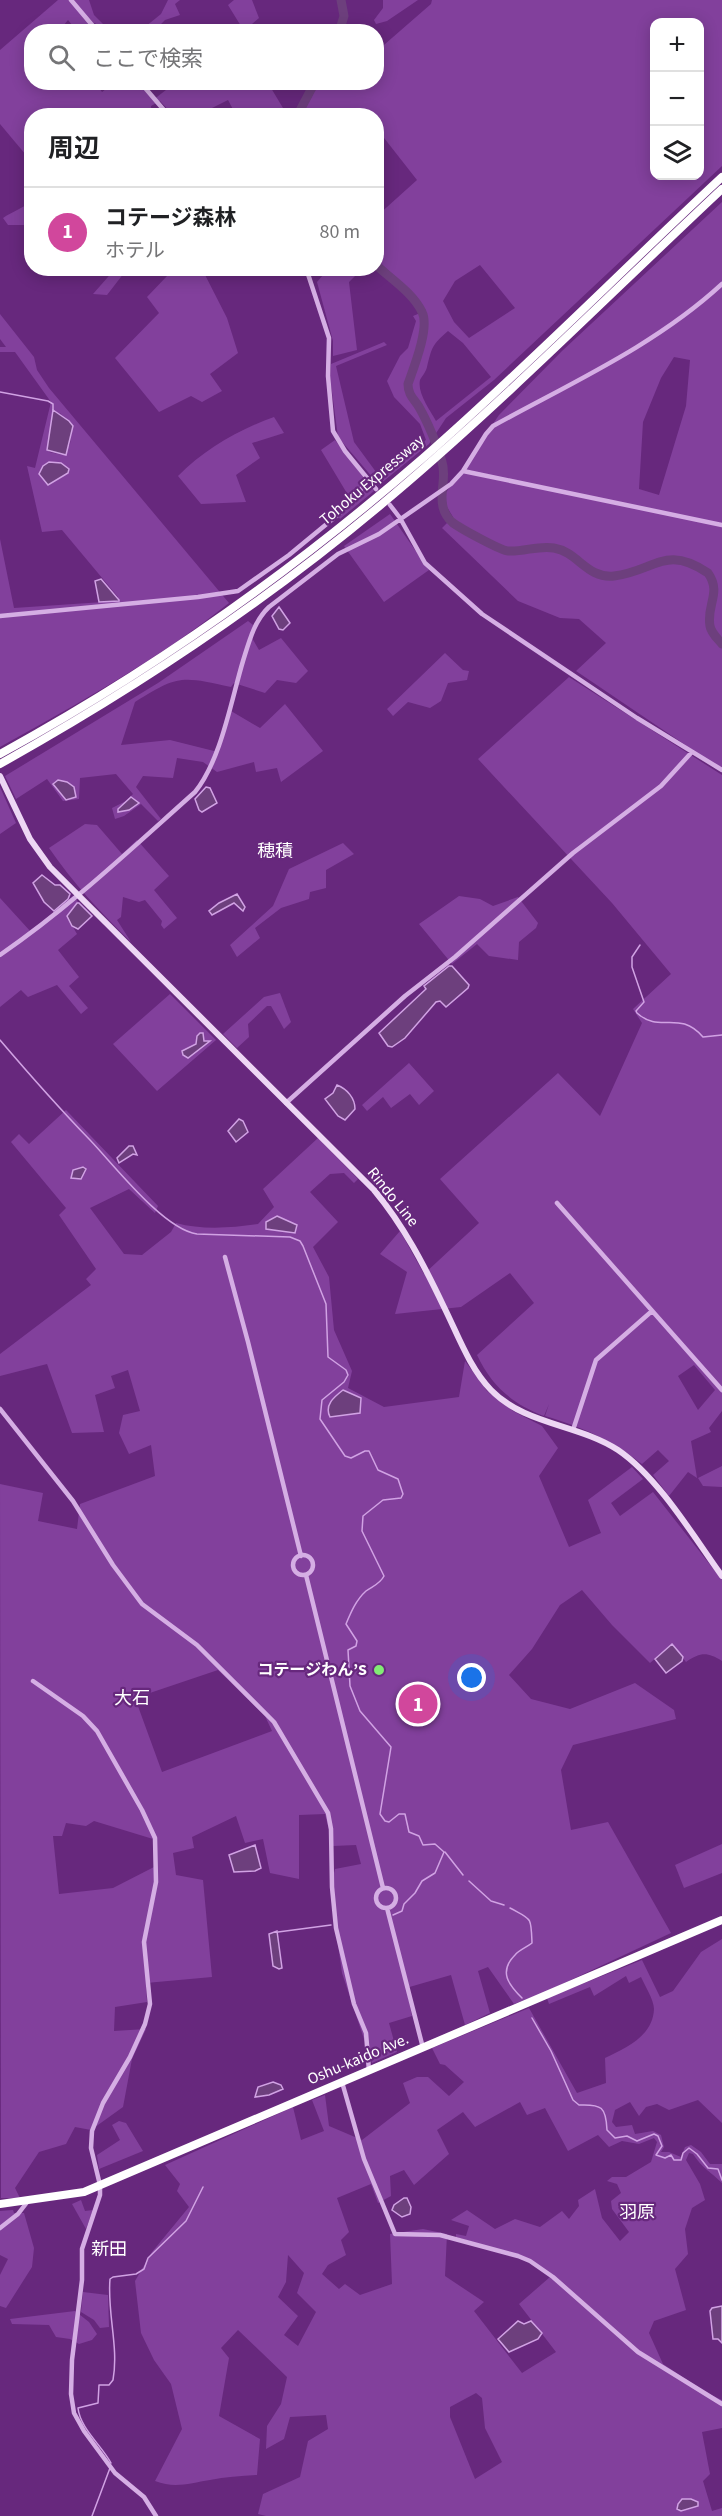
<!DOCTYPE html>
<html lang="ja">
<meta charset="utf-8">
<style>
:root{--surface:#fff;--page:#f2f2f2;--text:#202124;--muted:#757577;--line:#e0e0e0;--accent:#4c7c48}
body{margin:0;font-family:"Source Sans 3","Noto Sans JP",sans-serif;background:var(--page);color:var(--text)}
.controls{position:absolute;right:18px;top:18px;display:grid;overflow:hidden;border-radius:12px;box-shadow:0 3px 15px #0003}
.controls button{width:54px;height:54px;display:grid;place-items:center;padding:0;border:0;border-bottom:2px solid var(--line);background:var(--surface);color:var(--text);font:30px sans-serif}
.you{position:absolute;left:472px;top:1678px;width:21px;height:21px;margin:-15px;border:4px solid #fff;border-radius:50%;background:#1a73e8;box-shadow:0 0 0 9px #1a73e833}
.badge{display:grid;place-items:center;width:39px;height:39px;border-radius:50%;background:var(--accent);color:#fff;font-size:20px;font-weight:700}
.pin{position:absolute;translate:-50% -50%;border:3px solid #fff;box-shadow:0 2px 6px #0006}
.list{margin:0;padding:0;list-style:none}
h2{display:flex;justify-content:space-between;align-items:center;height:78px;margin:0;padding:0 24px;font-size:26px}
h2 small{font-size:20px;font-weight:400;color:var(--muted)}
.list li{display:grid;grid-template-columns:39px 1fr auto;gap:18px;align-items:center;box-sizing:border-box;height:90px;padding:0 24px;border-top:2px solid var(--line)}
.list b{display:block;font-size:22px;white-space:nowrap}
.list p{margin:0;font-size:20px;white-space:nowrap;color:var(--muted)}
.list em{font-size:20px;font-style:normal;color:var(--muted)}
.icon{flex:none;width:33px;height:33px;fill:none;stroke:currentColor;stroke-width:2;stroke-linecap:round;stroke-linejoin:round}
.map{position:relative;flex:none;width:722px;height:2516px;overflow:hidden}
.search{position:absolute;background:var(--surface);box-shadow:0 3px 15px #0003;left:24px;top:24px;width:360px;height:66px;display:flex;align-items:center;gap:15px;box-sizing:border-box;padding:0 21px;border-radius:24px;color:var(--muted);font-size:22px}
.panel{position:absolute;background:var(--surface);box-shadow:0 3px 15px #0003;left:24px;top:108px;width:360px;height:168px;border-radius:24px}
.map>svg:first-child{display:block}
.green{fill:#82409c;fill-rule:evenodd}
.water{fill:#6d3f7d;stroke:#d1a2e4;stroke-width:1.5}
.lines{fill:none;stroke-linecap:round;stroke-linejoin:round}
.stream{stroke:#d1a2e4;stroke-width:1.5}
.river{stroke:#6d3f7d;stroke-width:9}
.street{stroke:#d5aee4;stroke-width:4.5}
.secondary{stroke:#edd6f4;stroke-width:6}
.highway{stroke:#fff;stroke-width:8}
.poi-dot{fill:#82eb75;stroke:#67287d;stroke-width:2}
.labels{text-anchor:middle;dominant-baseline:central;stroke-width:4.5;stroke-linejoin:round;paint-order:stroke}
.street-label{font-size:16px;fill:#fff;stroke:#67287d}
.poi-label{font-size:16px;font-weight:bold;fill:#fff;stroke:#67287d;text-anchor:end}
.neighbourhood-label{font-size:18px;fill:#fff;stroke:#67287d}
</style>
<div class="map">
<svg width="722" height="2516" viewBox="0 0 722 2516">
<rect width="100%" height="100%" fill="#67287d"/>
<path class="green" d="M58,0H89L94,15L110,31H102L95,23L84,31H77L68,20L59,31L32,32V82L96,83L102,92L114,83H138L153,100L175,83H268L286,113V115H236L228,100L198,115H194L188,108L173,115L160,101L151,106L152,115L32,116L31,161L0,124V50Z
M168,0H180L175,4L180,15L165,20L154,31H140L161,14Z
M234,0H252L259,18L244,31L228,5Z
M383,0H418L387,21L376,24L374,20L383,8Z
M432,0H722V166L494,380L446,418L429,444L379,485L338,437L330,377L331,364L384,342L387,345L336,366L354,442L379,476L426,440L420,424L394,397L387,381L400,356L408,348L416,321L413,316L425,311L416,296L376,259L377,216L417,180L377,129L376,116H301L319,83L376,82L377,51L431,4ZM654,22H700V176H654ZM480,265L515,308L469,338L454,322L443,301L455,281ZM448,331L463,343L491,377L436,421C430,410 417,393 420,380C422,376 426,372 427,367C432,347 432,345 448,331Z
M31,201V225H8L3,218C13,211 24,208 31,201Z
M722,202V767L715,765L576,671L606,643L579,619L560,618L518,601L442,528L453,517L447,507L445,494L499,415L562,351ZM674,357L690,360L686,406L659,495L639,489L643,422L661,378Z
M329,268L362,269L349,282L357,350L333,356V341L317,282Z
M115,269H121L124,273L107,295L93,294Z
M180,269H202L227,318L238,353L210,374L222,391L202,402L191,396L159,412L115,358L159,313L147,297L167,276Z
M0,314L34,357L37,370L49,388L229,603C159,659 79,703 0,747V539L14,608L118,601V597L62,530L42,532L27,466L35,468L51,402L15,352H0V347H6L0,339ZM60,413L72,430L70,444L63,455L49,452Z
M274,417L284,433L252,443L260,458L236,475L246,502L201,504L178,476C205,449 238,430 274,417Z
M335,440L374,491L340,519L336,511L348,495L321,450Z
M390,514L429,570L384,602L344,546Z
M248,621L253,625L252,638L259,650L281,638L308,671L296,683L277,680L265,693L234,683L231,687C181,676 178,675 135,702L121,745L170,740L218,752L231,711L260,728L285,704L323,751L281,782L277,768L256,772L254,762L217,772L203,762L177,758L173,778L143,776L136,787L161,819L158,821L141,804L124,816L115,819L112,808L126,801L133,794L116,774L80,778L79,799L63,801L47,779L16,799L5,776L158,683Z
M445,653L463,670L469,671L467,680L448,683L441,701L430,708L408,702L393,716L387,709Z
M569,677L722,775V1411L709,1428L711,1432L691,1441L697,1478L688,1472L669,1496L653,1475L669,1461L658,1450L642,1464C612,1440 582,1427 545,1416L549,1404L544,1416C511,1403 492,1386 477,1355L534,1303L510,1273L461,1307L395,1314L407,1272L380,1254L400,1231L424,1274L479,1223L440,1179L558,1073L600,1116L642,1023L633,1009L671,974L612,903L478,759ZM694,1365L715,1390L698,1410L678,1376Z
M0,787L16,823L0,834Z
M85,824L97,825L122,854L137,840L169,876L154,890L177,918L164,929L161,925L162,921L145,900L139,902L123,897L121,917L117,920L131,942C100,912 73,883 49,848Z
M343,843L354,854L326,870V888L310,892L309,899L281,908L255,928L260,938L237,957L230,945L273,906L289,869Z
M73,896L79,903L67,917L77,934L58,950L79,977L69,986L88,1008L81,1014L57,985L28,997L21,990L0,1007V898L31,932Z
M459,896L480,899L493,906L518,897L538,923L536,928L519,942L518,960L489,956L477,944L452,964L419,924Z
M280,993L291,1022L284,1029L271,1006H267L248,1024L249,1037L237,1048L223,1034L264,997Z
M170,994L216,1040L157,1091L113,1044Z
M409,1063L434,1091L419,1105L410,1094L391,1108L383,1097L367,1111L362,1105Z
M66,1110L158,1206L155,1213L129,1189L90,1208L124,1254L142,1255L171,1232L176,1223C201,1230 232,1228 258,1224L274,1207L263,1189L318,1138L358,1179L354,1183L344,1173L330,1174L310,1192L338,1222L313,1247L329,1277L334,1330L352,1371L348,1388L384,1407L459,1397L465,1361L487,1391L513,1411L542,1426L558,1448L539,1476L569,1547L601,1533L588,1500L632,1467L643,1479L611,1503L620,1516L653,1492L722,1580V1661C707,1652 701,1652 686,1662L672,1644L650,1663L612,1625L582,1590L560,1605L532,1649L509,1675L531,1699L570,1709L635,1683L674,1710L676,1719L573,1745L561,1770L571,1830L608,1822L671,1933L543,1993L514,2004L488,1967L478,1971L490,2013L465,2025L451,1975L406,1988L412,2016L389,2023L397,2052L372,2063L342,1973L330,1889L335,1869L361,1864L356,1845L333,1846L325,1814L299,1815V1879L270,1873L263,1839L245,1843L236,1816L192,1837L194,1848L173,1853L176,1875L203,1880L212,1977L146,1983L147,2002L115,2007L114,2031L146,2029L132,2059L123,2107L91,2130L75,2127L66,2144L39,2152L15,2188L20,2198H1L0,1484L43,1493L38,1521L77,1529L80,1504L155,1476L151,1445L129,1454L119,1433L123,1415L140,1411L128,1370L111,1376L115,1388L95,1395L104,1432L72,1433L47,1364L0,1376V1354L91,1285L86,1279L96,1269L59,1215L66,1208L11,1142L19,1134L29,1144ZM218,1670L265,1716L272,1731L162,1772L135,1698ZM94,1821L153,1839L154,1867L113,1888L59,1894L53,1836H62L66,1823L86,1826Z
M722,1466V1487L703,1486L698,1478Z
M722,1844V1873L684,1888L675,1865Z
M722,1939V2123L698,2100L669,2110L657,2104L646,2107L639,2116L630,2102L615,2110L612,2122L616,2127L632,2125L635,2134L653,2131L661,2135L664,2147L661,2152H669L681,2157L685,2147L691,2145L701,2152L710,2164H722V2183C711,2172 702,2168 693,2154L689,2153L686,2160L700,2184L705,2200L692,2208L685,2229L688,2254L675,2269L686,2310L654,2321L649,2333L663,2364L707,2393L722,2400V2428L702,2432L710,2474L703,2481L712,2511L722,2508V2516H266L258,2514L263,2494L300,2477L308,2441L328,2429L326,2415L290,2417L284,2439L266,2449L267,2426L281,2404L287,2377L238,2330L221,2348L229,2358L219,2416L260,2439L257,2475C242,2476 225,2477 210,2480C190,2483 175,2489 155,2481L182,2429L171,2384L154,2360L141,2333L135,2281L152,2252L189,2207L177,2191L180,2184L165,2165L293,2107L301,2140L324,2131L312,2100L325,2095L329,2126L362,2140L410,2103L403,2083L417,2077H428L449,2096L464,2082L445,2065L440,2064L432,2048L529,2008L577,2093L606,2083L605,2058C626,2048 653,2036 654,2009C654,2000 645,1986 641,1977L629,1983L626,1976L594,1996L590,1987L549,2004L547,1998L642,1960L660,1997L673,1991L701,1952ZM520,2102L527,2115L545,2108L568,2151L598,2135L609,2147L622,2141L639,2144L654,2138L657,2142L651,2162L626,2177H612L607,2181L617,2184L621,2193L611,2201L612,2209L629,2232L620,2241L602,2218L595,2189L578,2200L579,2206L569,2219L562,2211L540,2227L515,2219L495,2229L467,2210L451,2220L469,2226L466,2236L456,2234V2237L518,2255L550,2277L519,2304L556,2352L522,2373L474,2311L484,2302L445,2276L447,2234L423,2229L390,2234L392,2284L360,2295L345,2284L339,2289L322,2274L328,2265L346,2255L341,2240L349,2232L337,2198L371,2184L378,2203L391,2196L390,2176L404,2170L414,2185L449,2154L437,2130L463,2112L475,2127ZM288,2255L304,2273L297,2293L316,2312L298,2346L284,2335L298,2316L278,2297L286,2282ZM476,2393L482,2398L485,2428L502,2462L475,2479L450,2417V2407Z
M119,2121L126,2123L143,2151L99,2169L97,2155L120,2140L112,2125Z
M81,2200L85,2211L93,2210L86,2229L72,2204Z
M13,2210L14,2213H24L34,2248L32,2267L6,2308L0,2306V2275L8,2259L0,2255V2211Z
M83,2292L108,2295L109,2327L100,2328L94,2320L81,2312Z
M75,2311L89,2322L97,2334L92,2340L79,2344L70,2339L56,2337L49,2325L12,2324L10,2319Z"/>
<path class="water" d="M53,410L69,421L73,426L66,455L47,450Z
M49,462L61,463L69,469L68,473L48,485L39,474L43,466Z
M101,579L119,600V601L99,602L95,581Z
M279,607L290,623L283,630L279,629L272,616Z
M58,780L67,782L74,787L76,797L66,800L53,784Z
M206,787L210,788L217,803L202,812L199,810L195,799Z
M131,797L139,803L129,810L118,812V809Z
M42,875L55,885H60L70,894L68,899L54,911L44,902L33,883Z
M237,894L245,907L243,911L234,903L212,915L209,911L219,903Z
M77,903H79L92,916L78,929L72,926L67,916Z
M449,966H452L469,985L468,988L446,1007L440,1001L436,1002L405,1038L392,1047L388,1046L379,1033L426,989L424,986Z
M200,1033H203L204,1041H210L188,1058L183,1055L182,1051L196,1044L197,1036Z
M337,1085C347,1089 355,1098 355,1109L345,1120L338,1116L325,1099L333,1093Z
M239,1119L243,1121L248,1132L236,1142L228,1131Z
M129,1146H133L137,1155L133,1154L119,1163L117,1158Z
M83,1167L86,1169L81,1179L71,1178L73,1170Z
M277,1216L297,1225L295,1233L266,1229V1222Z
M343,1390L361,1398L360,1413L330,1417C324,1405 334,1397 343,1390Z
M672,1644L683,1657L682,1661L666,1673L655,1659Z
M255,1845L261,1868L255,1871L234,1872L229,1855Z
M277,1931L282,1968L279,1969L273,1966L269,1934Z
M273,2082L281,2085L283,2089L269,2095L255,2097L258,2087Z
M404,2198H407L411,2207L410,2214L402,2217L392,2210L394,2205Z
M722,2306V2343L718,2339H713L710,2311L712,2308Z
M518,2321L524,2324L531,2321L542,2333L538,2339L509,2352L498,2339Z
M682,2499H691L698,2502V2506L681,2511L677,2509L678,2504Z"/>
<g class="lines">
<path class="stream" d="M0,392L48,401L53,404V410
M640,945L632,957V967L644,1002L636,1011L637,1013C660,1034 679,1009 703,1037L722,1035
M0,1040C29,1074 59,1108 90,1140C114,1165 163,1229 197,1234L290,1237L300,1241L303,1246L326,1304L328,1357L346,1370L348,1375L344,1382L322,1400L320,1419L345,1456L351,1458L365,1451H369L378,1470L398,1479L403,1494L401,1498L383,1500L363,1516L362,1531L384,1576C380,1584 373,1586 366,1591C356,1600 351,1612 346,1624L357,1641L356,1646L348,1650L350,1686L360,1711L391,1747L380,1814L385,1821L389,1822L399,1814H405L409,1832L419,1836L423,1845L435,1844L444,1852L435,1873L422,1881L415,1893L404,1904L402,1911L393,1915
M445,1852L463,1875
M469,1881L491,1901L504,1905
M510,1908C532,1920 531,1916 532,1943C527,1947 519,1950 515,1955C498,1972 509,1985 522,1998
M278,1932L331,1925
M532,2018L551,2051L573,2100L579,2105C602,2104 606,2107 607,2130L615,2138L627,2136L637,2141L654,2134L658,2136L662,2146L656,2155L665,2158L671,2155L674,2160H681L683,2153L689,2148L697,2154L708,2168L718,2169L722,2180
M111,2463C102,2446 80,2428 78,2408L98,2403L99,2385H109L113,2380C119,2347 107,2313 110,2279L113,2277L136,2274L144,2269L148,2258L186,2221L203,2187
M92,2516L110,2468"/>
<path class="river" d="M339,32L344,16L341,0
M297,116L315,82
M376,265C391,279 413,293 422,312C430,327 414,367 408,384C408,395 414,399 419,407C427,421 438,446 442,462C447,477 439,492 443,507C444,512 448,519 452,522C459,528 502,551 508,551C524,552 539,545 554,548C578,552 587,579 614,576C655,571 665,544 708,573C722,593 706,605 710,626C711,633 718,639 722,644"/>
<path class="street" d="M71,0L98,32
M140,82L169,116
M306,268L329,338L328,376L333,431L345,451L376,489
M463,471L722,525
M390,505L400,518L425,563L482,614L637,718L722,770
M0,616L198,597L238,591L289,555L340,513L369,480
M0,955C70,907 132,848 195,792C221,760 231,701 243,661C249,642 254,621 269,607L338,554L379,534L451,484L463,471L486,434L493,426C571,383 656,345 722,284
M286,1103L405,996L455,957L573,853L661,786L691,753
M557,1203L722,1390
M225,1257L248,1342L301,1556
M0,1409L73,1501L113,1565L142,1604L197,1645L274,1722L328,1813L331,1829L332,1887L336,1928L354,2004L366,2033L369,2071
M573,1430L596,1360L652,1311
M293 1565a10 10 0 1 1 20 0a10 10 0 1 1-20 0Z
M306,1575L383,1888
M33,1681L83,1716L97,1731L142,1810L155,1838L156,1882L144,1942L150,2004L145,2024L130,2057L103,2103L92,2131L91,2148L100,2185V2195L82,2249V2280L72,2360L71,2394L74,2413L84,2431L115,2473L144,2497L156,2516
M376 1898a10 10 0 1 1 20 0a10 10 0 1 1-20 0Z
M387,1908L423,2048
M342,2082L364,2159L395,2234L440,2235L518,2256L530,2261L553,2277L638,2352L722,2404
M0,2228L18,2214L28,2201"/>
<path class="secondary" d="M0,776L30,839L50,867L374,1190C404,1226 424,1265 444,1307C458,1335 469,1367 491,1390C525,1425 578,1424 618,1450C658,1477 694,1537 722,1576"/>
<path class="highway" d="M0,754C152,671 293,571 423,458C526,368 622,270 722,177
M0,764C140,686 273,597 395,493C508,397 613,291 722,189
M0,2204L84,2192L722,1920"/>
</g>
<circle class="poi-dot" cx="379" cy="1670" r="6"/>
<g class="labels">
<g class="street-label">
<text transform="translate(372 480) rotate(-40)">Tohoku Expressway</text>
<text transform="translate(393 1197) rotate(51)">Rindo Line</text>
<text transform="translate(358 2059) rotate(-23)">Oshu-kaido Ave.</text>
</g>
<g class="poi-label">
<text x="367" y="1670">コテージわん’S</text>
</g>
<g class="neighbourhood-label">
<text x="275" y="851">穂積</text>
<text x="132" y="1698">大石</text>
<text x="637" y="2212">羽原</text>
<text x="109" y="2249">新田</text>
</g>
</g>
</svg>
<div class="controls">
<button>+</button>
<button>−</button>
<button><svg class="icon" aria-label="layers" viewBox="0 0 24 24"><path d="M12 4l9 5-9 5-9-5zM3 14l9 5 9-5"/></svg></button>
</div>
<div class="you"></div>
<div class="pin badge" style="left:418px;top:1704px;background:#d1479c">1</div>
<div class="search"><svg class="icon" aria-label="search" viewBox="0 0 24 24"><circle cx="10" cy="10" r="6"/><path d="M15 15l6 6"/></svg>ここで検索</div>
<section class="panel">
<h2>周辺<small></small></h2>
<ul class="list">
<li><span class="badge" style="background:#d1479c">1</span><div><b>コテージ森林</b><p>ホテル</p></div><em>80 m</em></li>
</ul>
</section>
</div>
